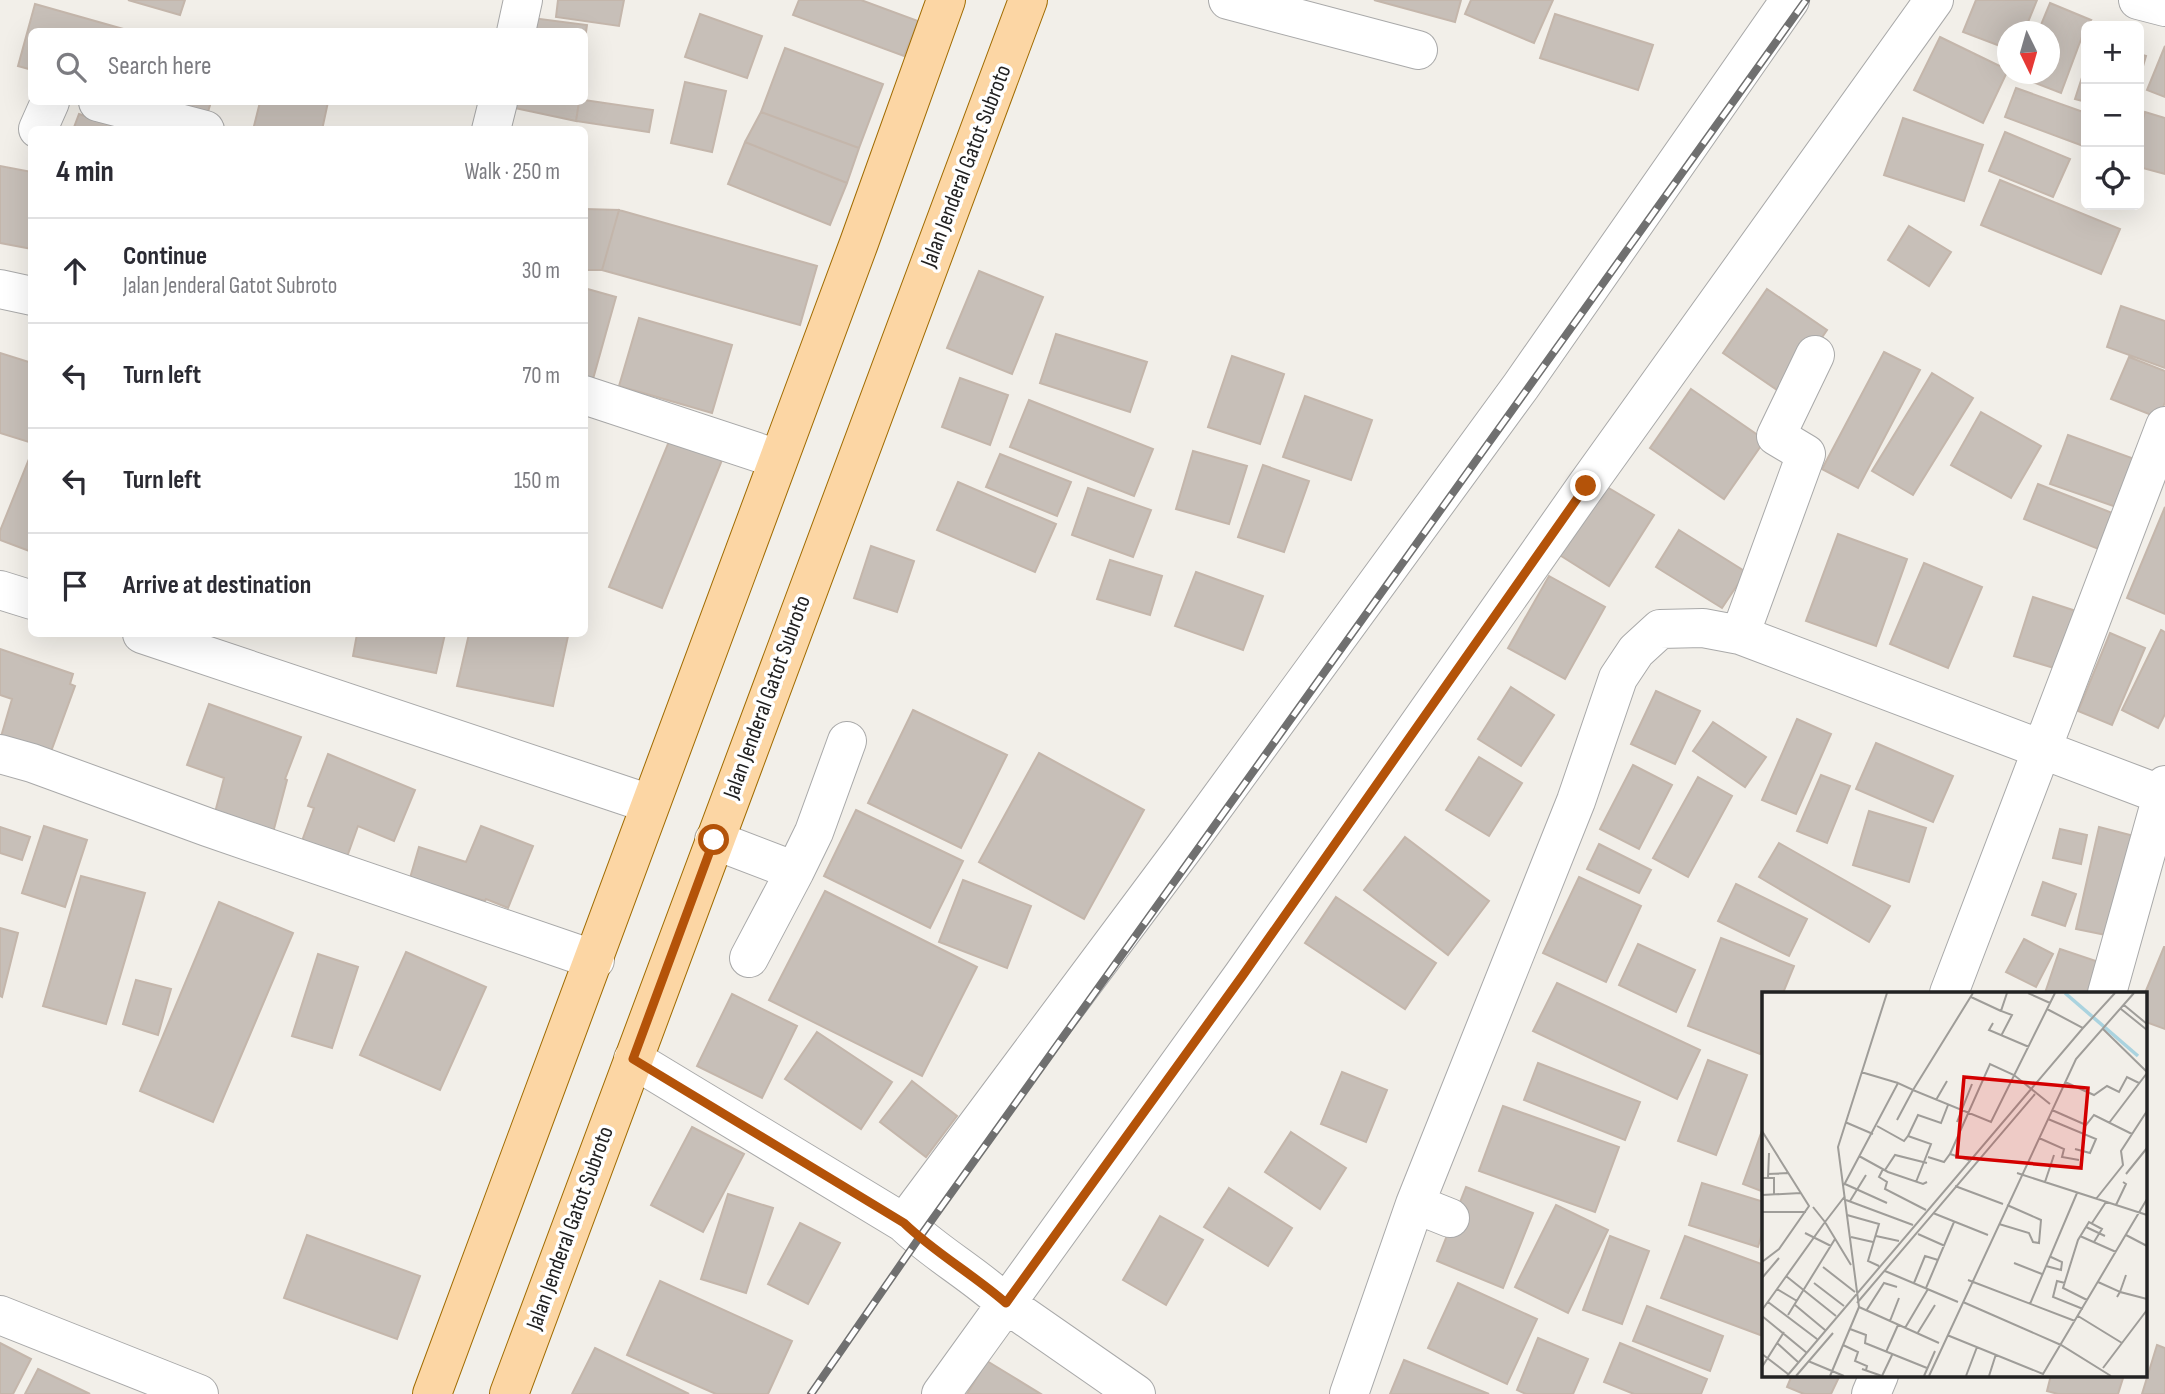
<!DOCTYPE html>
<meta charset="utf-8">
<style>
:root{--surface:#fff;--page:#f2f2f3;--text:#2b2b33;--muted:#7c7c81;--line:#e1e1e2}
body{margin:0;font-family:"Sofia Sans Condensed",sans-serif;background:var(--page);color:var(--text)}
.controls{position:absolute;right:21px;top:21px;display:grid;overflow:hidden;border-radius:10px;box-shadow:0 7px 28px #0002}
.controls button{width:63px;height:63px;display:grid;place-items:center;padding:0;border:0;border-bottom:2px solid var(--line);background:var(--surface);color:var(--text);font:35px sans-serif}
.compass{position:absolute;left:1997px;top:21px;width:63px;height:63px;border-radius:50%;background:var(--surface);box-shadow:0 7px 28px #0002;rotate:175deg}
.stop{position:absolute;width:21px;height:21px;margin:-16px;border:5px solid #b45309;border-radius:50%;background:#fff}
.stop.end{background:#b45309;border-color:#fff;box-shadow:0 2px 7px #0008}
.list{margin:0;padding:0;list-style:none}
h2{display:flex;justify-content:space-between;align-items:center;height:91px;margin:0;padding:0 28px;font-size:30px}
h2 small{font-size:23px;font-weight:400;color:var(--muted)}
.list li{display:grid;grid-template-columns:46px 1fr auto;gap:21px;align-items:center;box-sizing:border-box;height:105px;padding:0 28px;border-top:2px solid var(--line)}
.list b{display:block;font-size:26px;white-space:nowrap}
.list p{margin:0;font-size:23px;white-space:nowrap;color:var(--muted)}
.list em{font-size:23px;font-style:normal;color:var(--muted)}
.icon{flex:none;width:38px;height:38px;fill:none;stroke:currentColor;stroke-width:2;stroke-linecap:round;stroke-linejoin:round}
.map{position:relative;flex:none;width:2165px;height:1394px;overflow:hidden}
.search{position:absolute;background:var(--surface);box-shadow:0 7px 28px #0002;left:28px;top:28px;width:560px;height:77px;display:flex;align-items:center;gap:18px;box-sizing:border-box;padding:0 24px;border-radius:10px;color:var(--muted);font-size:26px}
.panel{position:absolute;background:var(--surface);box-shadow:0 7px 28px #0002;left:28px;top:126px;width:560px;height:511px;border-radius:10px}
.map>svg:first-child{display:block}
.building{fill:#c7bfb8;stroke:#c4b6ab;stroke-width:2}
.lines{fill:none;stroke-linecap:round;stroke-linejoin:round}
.minor-casing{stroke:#a9a9a9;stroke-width:40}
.major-casing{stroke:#a06b00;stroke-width:40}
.minor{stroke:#fff;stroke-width:38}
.major{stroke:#fcd6a4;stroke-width:38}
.rail-casing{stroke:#707070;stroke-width:8}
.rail{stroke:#fff;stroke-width:5;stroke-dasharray:16;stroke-linecap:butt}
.route{stroke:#b45309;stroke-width:9}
.labels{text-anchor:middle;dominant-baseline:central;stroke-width:7;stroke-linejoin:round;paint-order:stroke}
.street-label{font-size:23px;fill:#222;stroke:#fff}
.inset-river{fill:none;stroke:#aad3df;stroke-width:3.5}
.inset-road{fill:none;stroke:#9f9d99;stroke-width:2}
.view{fill:#d40000;fill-opacity:0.15;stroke:#d40000;stroke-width:3.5}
.inset-edge{fill:none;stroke:#222;stroke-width:3.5}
</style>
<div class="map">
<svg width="2165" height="1394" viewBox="0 0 2165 1394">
<rect width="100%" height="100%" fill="#f2efe9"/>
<path class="building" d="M128,0H185L180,15Z
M558,0H624L619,26L556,17Z
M799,0H861L918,21L904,56L793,15Z
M1374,0H1461L1455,22Z
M1471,0H1553L1534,43L1465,14Z
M1976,0H2037L2024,32H2008V49L1963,32Z
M2050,3L2091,20L2086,26L2061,93L2020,77L2021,74H2050V32H2038Z
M35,4L134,32H32V70L18,66Z
M700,14L762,36L747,78L685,57Z
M1555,14L1653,45L1638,90L1540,58Z
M524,17L587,25L584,45V32H522Z
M1940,37L2008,70L1983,123L1914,90Z
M2165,46V97L2147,90Z
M785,48L883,84L859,148L761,112Z
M2139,54L2146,56L2139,80Z
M2086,65V102L2075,99Z
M685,82L726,91L712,152L671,143Z
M2016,88L2086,113V147L2005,117Z
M584,100L653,110L649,132L576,121L579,102Z
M146,102H211L206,118Z
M260,102H328L322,130H253Z
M511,102H579L576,121L510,107Z
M761,112L859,148L847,183L745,142Z
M2145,112L2165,118V174L2139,167V135Z
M79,114L127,130H73Z
M1903,118L1983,145L1964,201L1884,175Z
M2005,132L2070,159L2053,197L1989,171Z
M745,142L847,183L830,225L728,184Z
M0,166L32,172V249L0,243Z
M2000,180L2120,229L2101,274L1981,225Z
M584,209L619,210L602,270H584Z
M619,210L817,266L800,325L602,270Z
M1909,226L1951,252L1929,286L1888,260Z
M979,271L1043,297L1012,374L947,348Z
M584,288L616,297L593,379L584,377Z
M1767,289L1827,330L1783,394L1723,353Z
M2121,306L2165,321V368L2107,347Z
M639,318L732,345L712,413L619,386Z
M1056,334L1147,362L1130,412L1040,383Z
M1884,352L1920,370L1858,488L1822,469Z
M0,353L32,363V443L0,433Z
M1232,356L1284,374L1260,444L1208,427Z
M2129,357L2165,371V402L2159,418L2111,399Z
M1932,373L1973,398L1913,495L1872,471Z
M960,378L1008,395L990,445L942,427Z
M1691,389L1765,440L1724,499L1650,448Z
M1305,396L1372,420L1351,480L1283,457Z
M1029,400L1153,449L1134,496L1010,447Z
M1981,412L2041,446L2011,498L1951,465Z
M2068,435L2140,461L2122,509L2050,484Z
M670,439L722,460L662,608L609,587Z
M1193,451L1247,466L1229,524L1176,509Z
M1000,454L1071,482L1057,516L986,487Z
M29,459L32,460V552L0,540V531Z
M1263,465L1309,481L1284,552L1238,537Z
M958,482L1056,524L1035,572L937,530Z
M1602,484L1654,515L1609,586L1558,554Z
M2038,484L2120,516L2106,552L2024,519Z
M1088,488L1151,510L1133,557L1072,535Z
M2165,507V614L2127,598Z
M1679,530L1746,572L1722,608L1656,567Z
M1838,534L1907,559L1876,646L1806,621Z
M871,546L914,561L897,612L854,598Z
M1110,560L1162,576L1150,615L1097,599Z
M1924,563L1982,587L1948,668L1890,644Z
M1196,572L1263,596L1243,650L1175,626Z
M1549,576L1605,607L1565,679L1508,648Z
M2033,597L2082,613L2064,671L2014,656Z
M2161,630L2165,632V714L2158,728L2122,710Z
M2110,633L2145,648L2112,725L2078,711Z
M357,634H445L436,673L353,656Z
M469,634H558L568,636L553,706L457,686Z
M0,649L73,674L70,684L75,686L49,757L0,740L12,699L0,695Z
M1511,687L1554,715L1521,766L1478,739Z
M1656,691L1700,711L1675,764L1631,744Z
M209,704L301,737L285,779L287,780L271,840L212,824L224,778L187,765Z
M913,710L1007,755L961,848L868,803Z
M1797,719L1831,734L1796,814L1762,800Z
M1713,722L1766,757L1745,787L1693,751Z
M1876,743L1953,776L1933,822L1856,789Z
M1039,753L1144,810L1084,919L979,862Z
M328,754L415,790L394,841L358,826L343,868L298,852L314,808L308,806Z
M1479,757L1522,783L1489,836L1446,810Z
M1633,765L1672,785L1639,849L1600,829Z
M1821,775L1850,786L1827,843L1797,831Z
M1698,777L1732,796L1688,877L1653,858Z
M856,810L963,861L930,928L824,876Z
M1869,811L1926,828L1909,882L1853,865Z
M44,826L87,840L65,907L22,893Z
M481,826L533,846L508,908L486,899L485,901L410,878L419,847L466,862Z
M0,827L30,837L22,860L0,853Z
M2099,827L2134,836L2111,936L2076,929Z
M2060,829L2087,835L2081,864L2053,858Z
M1405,837L1489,901L1448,955L1364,890Z
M1779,843L1890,906L1869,942L1759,877Z
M1599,844L1651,870L1639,893L1587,869Z
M81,876L145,893L106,1024L43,1006Z
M1579,877L1641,906L1606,982L1543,953Z
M963,880L1031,906L1007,968L939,942Z
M2043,882L2076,894L2065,926L2032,915Z
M1736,884L1807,919L1789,956L1718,921Z
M825,891L977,967L922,1076L769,1000Z
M1336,897L1436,963L1405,1009L1305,943Z
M219,902L293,933L213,1122L140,1091Z
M0,928L18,933L2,997L0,996Z
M1721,938L1794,966L1783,993H1764V1043L1760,1054L1688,1026Z
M2024,939L2053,954L2036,987L2006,972Z
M1638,944L1695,970L1676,1012L1619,985Z
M2164,947H2165V1029L2146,1022L2145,993Z
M2060,949L2111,966L2101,993H2045Z
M406,952L486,987L440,1090L360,1055Z
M318,954L358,967L332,1048L292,1036Z
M136,980L171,989L158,1035L123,1024Z
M1557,983L1700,1050L1677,1099L1533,1031Z
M732,994L797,1026L762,1098L697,1066Z
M817,1032L892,1082L861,1129L785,1079Z
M1708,1060L1747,1075L1716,1155L1678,1141Z
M1538,1063L1640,1102L1625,1140L1524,1100Z
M1342,1072L1387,1090L1366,1142L1321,1124Z
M912,1081L957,1116L926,1157L880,1122Z
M1503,1106L1619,1147L1595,1212L1479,1171Z
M1764,1125V1192L1743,1184Z
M692,1127L744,1154L703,1232L651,1205Z
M1291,1132L1346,1168L1320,1209L1265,1172Z
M1702,1183L1764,1202V1226L1758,1247L1689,1225Z
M1466,1187L1533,1213L1503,1288L1437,1261Z
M1229,1188L1292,1228L1268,1266L1204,1227Z
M728,1194L773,1208L746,1293L701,1279Z
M1556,1205L1608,1230L1568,1313L1515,1287Z
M1160,1216L1203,1240L1166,1305L1123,1280Z
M800,1223L840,1243L808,1304L768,1284Z
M307,1235L420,1276L397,1339L284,1298Z
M1610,1236L1649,1251L1622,1324L1583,1310Z
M1685,1236L1764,1265L1763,1336L1661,1298Z
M660,1281L792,1341L768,1394H716L627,1355Z
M1458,1283L1537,1319L1507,1384L1428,1348Z
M1647,1306L1723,1336L1710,1371L1633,1341Z
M1538,1338L1588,1359L1573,1394H1526L1517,1390Z
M0,1343L31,1359L13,1394H0Z
M1620,1343L1707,1379L1701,1394H1634L1604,1382Z
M2157,1345L2165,1348V1394H2142Z
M595,1348L689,1394H572Z
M1404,1360L1489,1394H1390Z
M987,1361L1041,1394H967Z
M38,1369L90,1394H25Z
M1792,1375H1840L1831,1394H1804L1787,1387Z
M2051,1375H2124L2118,1394H2058L2047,1391Z"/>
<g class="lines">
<g class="minor-casing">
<path id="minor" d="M1228,0L1418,50
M2138,0L2165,7
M516,32L523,0
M98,102L205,130
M38,129L50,102
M491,130L498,102
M0,289L32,296
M584,395L778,459
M0,590L32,600
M142,634L650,804
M1740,635L1806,454L1776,436L1815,355
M0,754L32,763L207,827L595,960
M714,840L795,871L814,832L847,741
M749,958L795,871
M1949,993L2165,426
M2107,993L2165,785
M633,1059L904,1223C935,1253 974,1274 1005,1303L1136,1394
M1415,1204L1450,1218
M904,1223L1183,849L1521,386L1790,0
M0,1315L199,1394
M941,1394L1243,975L1586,486L1934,0
M1349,1394L1415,1204L1576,801L1618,678L1636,651L1660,629L1703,628L1740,635L2165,796
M1871,1394L1879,1375"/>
</g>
<g class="major-casing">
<path id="major" d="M432,1394L859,243L946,0
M509,1394L1028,0"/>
</g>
<use href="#minor" class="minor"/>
<use href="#major" class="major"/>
<g class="rail-casing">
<path id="rail" d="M811,1394L919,1238L1806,0"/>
</g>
<use href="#rail" class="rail"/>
</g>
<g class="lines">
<path class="route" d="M714,840L633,1059L904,1223C935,1253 973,1274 1006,1303L1243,975L1586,486"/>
</g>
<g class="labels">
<g class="street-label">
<text transform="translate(966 166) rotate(-69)">Jalan Jenderal Gatot Subroto</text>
<text transform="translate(767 697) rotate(-70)">Jalan Jenderal Gatot Subroto</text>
<text transform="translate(570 1228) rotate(-70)">Jalan Jenderal Gatot Subroto</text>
</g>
</g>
<g transform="translate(1762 992)">
<rect width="385" height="385" fill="#f2efe9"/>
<path class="inset-river" d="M303,1L376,64"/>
<path class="inset-road" d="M266,1L288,11M209,5L239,19M362,13L385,32M359,17L385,38M231,31L227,38L267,55M321,36L353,1M341,37L385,80M239,44L250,23L239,19L245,1M99,80L136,91M303,90L332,103L345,94L357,100L365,85L377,91M174,108L185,89M290,118L324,133L332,123L370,142M286,127L334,147L328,161L313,157M135,128L151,98L229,130L293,1M83,130L111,142M195,130L210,92M347,131L385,81M115,134L142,149L146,144L169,152L154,190M0,139L47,214L17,257L0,270M146,144L156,123L179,131L186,113M277,146L302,157L300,165L317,168M188,162L228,72L252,83L288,112M97,164L126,180L161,192L165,190M166,165L182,170L188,162L207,168M121,177L117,185L125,190L123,197L164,218M123,178L133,163L165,171M255,181L385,223M6,182L27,181M364,182L385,156M0,186H12V203M6,186L7,161M283,190L292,163M83,192L125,211M82,193L136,91L151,98L211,1M193,194L241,212M0,203L39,201M334,207L361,173L359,159L385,119M84,208L151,233M88,209L104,183M354,213L364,192L361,190M51,215L63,230L83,204M0,220H44M171,221L226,243M85,223L117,232L106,269L117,274M330,231L344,210M237,232L267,241L271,250L277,251L279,228L245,213M324,235L343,244M43,241L69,254M156,242L183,254M364,243L385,254M114,244L137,249M318,244L354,260M89,245L111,250M252,271L280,282M284,274L299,278L300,270L289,265M61,275L93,300M123,279L196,310M24,284L74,324M0,286L17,266M206,288L313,329M336,290L358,300L364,283M52,291L82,314M152,291L163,264L176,268M303,291L295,289L291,305L321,317M164,296L192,230M15,297L35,309M355,305L358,300L385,307M325,308L301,296L316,248L327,230L340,237L332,250M6,310L55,347M201,310L299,353L349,384M95,311L273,102M268,312L315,201M33,313L63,338M97,315L76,155L125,1M97,315L177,351M0,318L63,230L89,273M104,319L122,291L135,295M26,323L73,247M0,324L45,361M316,324L360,351M128,329L137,306M143,336L166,297M88,337L104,343L103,351L165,376M155,342L173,313M185,343L281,382L385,207M15,351L36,370M81,353L96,360L93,369L105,374L104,378M124,360L136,333M0,362L26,382M46,369L82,384M0,375L22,340M341,376L385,318M100,377L120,384M25,384L321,36L285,17M34,384L71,341M68,384L97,315M120,384L130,363M162,384L173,359M167,384L314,67L372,1M204,384L215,355M227,384L234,362"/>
<path class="view" d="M202,85L326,96L319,176L195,165Z"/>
<rect width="385" height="385" class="inset-edge"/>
</g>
</svg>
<div class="controls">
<button>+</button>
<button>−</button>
<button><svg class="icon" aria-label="locate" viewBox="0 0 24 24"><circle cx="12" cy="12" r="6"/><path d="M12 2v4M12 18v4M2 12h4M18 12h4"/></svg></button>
</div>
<svg class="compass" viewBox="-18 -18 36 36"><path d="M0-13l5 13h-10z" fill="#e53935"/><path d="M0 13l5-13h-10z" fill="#7c7c81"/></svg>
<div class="stop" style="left:714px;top:840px"></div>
<div class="stop end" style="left:1586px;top:486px"></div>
<div class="search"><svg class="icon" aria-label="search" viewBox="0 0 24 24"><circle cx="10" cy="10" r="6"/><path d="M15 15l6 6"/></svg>Search here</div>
<section class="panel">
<h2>4 min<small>Walk · 250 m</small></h2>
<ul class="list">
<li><svg class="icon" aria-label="ahead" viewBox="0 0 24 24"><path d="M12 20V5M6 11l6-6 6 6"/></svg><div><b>Continue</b><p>Jalan Jenderal Gatot Subroto</p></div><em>30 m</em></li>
<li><svg class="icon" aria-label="left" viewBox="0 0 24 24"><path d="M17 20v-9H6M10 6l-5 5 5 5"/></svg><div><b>Turn left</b></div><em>70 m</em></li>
<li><svg class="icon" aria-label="left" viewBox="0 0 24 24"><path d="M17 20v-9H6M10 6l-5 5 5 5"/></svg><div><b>Turn left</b></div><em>150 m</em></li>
<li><svg class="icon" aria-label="arrive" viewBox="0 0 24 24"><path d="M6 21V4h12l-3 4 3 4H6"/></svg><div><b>Arrive at destination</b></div></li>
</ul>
</section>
</div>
